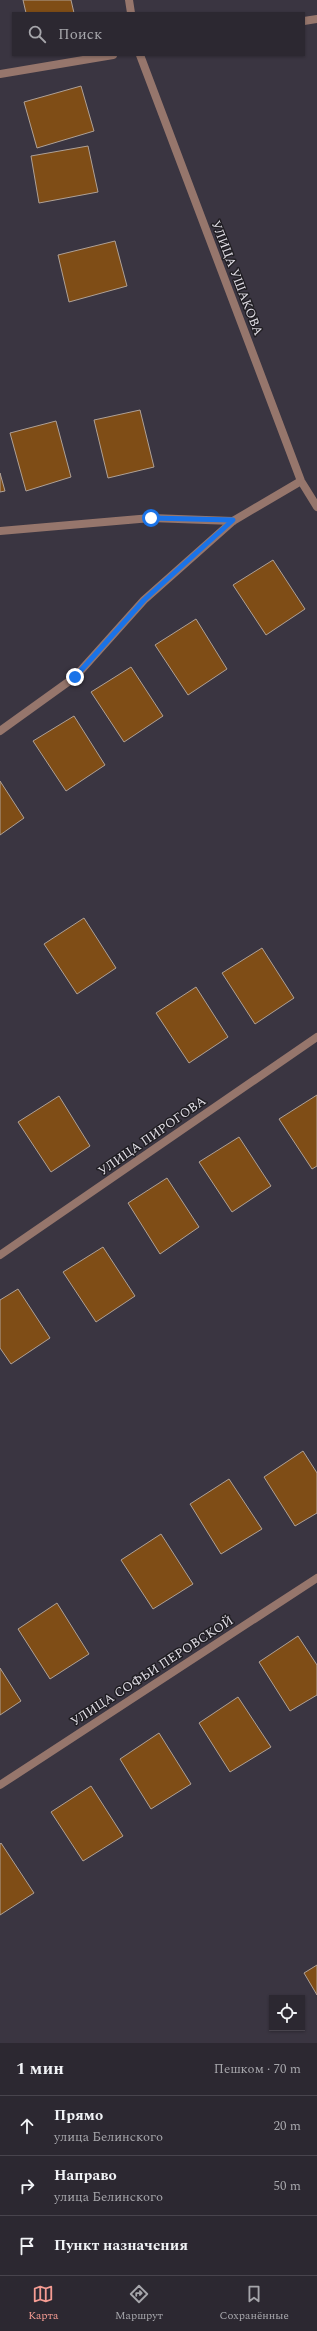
<!DOCTYPE html>
<html lang="ru">
<meta charset="utf-8">
<style>
:root{--surface:#2c2831;--page:#343039;--text:#f1f3f6;--muted:#a6a6ab;--line:#48444d;--accent:#f59c93}
body{margin:0;font-family:Spectral,serif;background:var(--page);color:var(--text)}
.controls{position:absolute;right:12px;bottom:12px;display:grid;overflow:hidden;border-radius:0px;box-shadow:0 1px 3px #0004}
.controls button{width:36px;height:36px;display:grid;place-items:center;padding:0;border:0;border-bottom:1px solid var(--line);background:var(--surface);color:var(--text);font:20px sans-serif}
.stop{position:absolute;width:12px;height:12px;margin:-9px;border:3px solid #1a73e8;border-radius:50%;background:#fff}
.stop.end{background:#1a73e8;border-color:#fff;box-shadow:0 1px 4px #0008}
.list{margin:0;padding:0;list-style:none}
h2{display:flex;justify-content:space-between;align-items:center;height:52px;margin:0;padding:0 16px;font-size:17px}
h2 small{font-size:13px;font-weight:400;color:var(--muted)}
.list li{display:grid;grid-template-columns:26px 1fr auto;gap:12px;align-items:center;box-sizing:border-box;height:60px;padding:0 16px;border-top:1px solid var(--line)}
.list b{display:block;font-size:15px;white-space:nowrap}
.list p{margin:0;font-size:13px;white-space:nowrap;color:var(--muted)}
.list em{font-size:13px;font-style:normal;color:var(--muted)}
.icon{flex:none;width:22px;height:22px;fill:none;stroke:currentColor;stroke-width:2;stroke-linecap:round;stroke-linejoin:round}
.map{position:relative;flex:none;width:317px;height:2043px;overflow:hidden}
.search{position:absolute;background:var(--surface);box-shadow:0 1px 3px #0004;left:12px;right:12px;top:12px;height:44px;display:flex;align-items:center;gap:10px;box-sizing:border-box;padding:0 14px;border-radius:0px;color:var(--muted);font-size:15px}
.sheet{height:232px;background:var(--surface)}
nav{display:flex;justify-content:space-around;align-items:center;box-sizing:border-box;height:56px;border-top:1px solid var(--line);background:var(--surface);font-size:11px;color:var(--muted)}
nav a{display:grid;justify-items:center;gap:2px}
nav .on{color:var(--accent)}
.map>svg:first-child{display:block}
.building{fill:#7f4d16;stroke:#afa196}
.lines{fill:none;stroke-linecap:round;stroke-linejoin:round}
.minor{stroke:#96766c;stroke-width:8}
.tertiary{stroke:#96766c;stroke-width:8}
.route{stroke:#1a73e8;stroke-width:5}
.labels{text-anchor:middle;dominant-baseline:central;stroke-width:3;stroke-linejoin:round;paint-order:stroke}
.street-label{font-size:13px;fill:#e1dee6;stroke:#201e23}
</style>
<div class="map">
<svg width="317" height="2043" viewBox="0 0 317 2043">
<rect width="100%" height="100%" fill="#3a3541"/>
<path class="building" d="M23,0H71L74,13H26Z
M81,86L94,131L37,148L24,102Z
M88,146L98,192L39,203L31,156Z
M115,241L127,286L69,302L58,255Z
M140,410L154,467L108,478L94,420Z
M56,421L71,477L26,491L10,433Z
M0,473L5,491L0,492Z
M273,560L305,609L266,635L233,585Z
M196,619L227,669L188,695L155,645Z
M131,667L163,716L124,742L91,692Z
M74,716L105,765L66,791L33,741Z
M0,781L24,818L0,835Z
M84,918L116,968L77,994L44,944Z
M262,948L294,998L255,1024L222,973Z
M196,987L228,1037L189,1063L156,1013Z
M317,1095V1166L312,1169L279,1119Z
M59,1096L90,1146L51,1172L18,1122Z
M239,1137L271,1186L232,1212L199,1162Z
M167,1178L199,1227L160,1254L128,1203Z
M103,1247L135,1296L96,1322L63,1272Z
M18,1289L50,1338L11,1364L0,1348V1300Z
M303,1451L317,1473V1513L295,1526L264,1477Z
M229,1479L262,1529L221,1554L190,1504Z
M161,1534L193,1584L153,1609L121,1560Z
M57,1603L89,1654L50,1679L18,1629Z
M298,1636L317,1665V1695L290,1711L259,1662Z
M0,1668L21,1701L0,1715Z
M238,1697L271,1747L230,1772L199,1723Z
M159,1733L191,1784L151,1809L120,1759Z
M91,1786L123,1836L83,1861L51,1812Z
M1,1843L34,1893L0,1915V1844Z
M317,1965V1995L304,1973Z"/>
<g class="lines">
<path class="minor" d="M129,0L131,13
M304,21L317,19
M140,55L301,481L317,507
M0,74L113,55
M0,531L151,518L233,521
M0,731L75,677L144,600L233,521L301,481
M0,1785L317,1578"/>
<path class="tertiary" d="M0,1255L317,1037"/>
</g>
<g class="lines">
<path class="route" d="M75,677L144,600L233,520L151,518"/>
</g>
<g class="labels">
<g class="street-label">
<text transform="translate(237 278) rotate(69)">УЛИЦА УШАКОВА</text>
<text transform="translate(152 1136) rotate(-35)">УЛИЦА ПИРОГОВА</text>
<text transform="translate(152 1671) rotate(-33)">УЛИЦА СОФЬИ ПЕРОВСКОЙ</text>
</g>
</g>
</svg>
<div class="controls">
<button><svg class="icon" aria-label="locate" viewBox="0 0 24 24"><circle cx="12" cy="12" r="6"/><path d="M12 2v4M12 18v4M2 12h4M18 12h4"/></svg></button>
</div>
<div class="stop" style="left:151px;top:518px"></div>
<div class="stop end" style="left:75px;top:677px"></div>
<div class="search"><svg class="icon" aria-label="search" viewBox="0 0 24 24"><circle cx="10" cy="10" r="6"/><path d="M15 15l6 6"/></svg>Поиск</div>
</div>
<section class="sheet">
<h2>1 мин<small>Пешком · 70 m</small></h2>
<ul class="list">
<li><svg class="icon" aria-label="ahead" viewBox="0 0 24 24"><path d="M12 20V5M6 11l6-6 6 6"/></svg><div><b>Прямо</b><p>улица Белинского</p></div><em>20 m</em></li>
<li><svg class="icon" aria-label="right" viewBox="0 0 24 24"><path d="M7 20v-9h11M14 6l5 5-5 5"/></svg><div><b>Направо</b><p>улица Белинского</p></div><em>50 m</em></li>
<li><svg class="icon" aria-label="arrive" viewBox="0 0 24 24"><path d="M6 21V4h12l-3 4 3 4H6"/></svg><div><b>Пункт назначения</b></div></li>
</ul>
</section>
<nav>
<a class="on"><svg class="icon" aria-label="map" viewBox="0 0 24 24"><path d="M3 6l6-2 6 2 6-2v14l-6 2-6-2-6 2zM9 4v14M15 6v14"/></svg>Карта</a>
<a><svg class="icon" aria-label="directions" viewBox="0 0 24 24"><path d="M12 3l9 9-9 9-9-9zM9 14v-3h6M13 9l2 2-2 2"/></svg>Маршрут</a>
<a><svg class="icon" aria-label="saved" viewBox="0 0 24 24"><path d="M7 4h10v16l-5-4-5 4z"/></svg>Сохранённые</a>
</nav>
